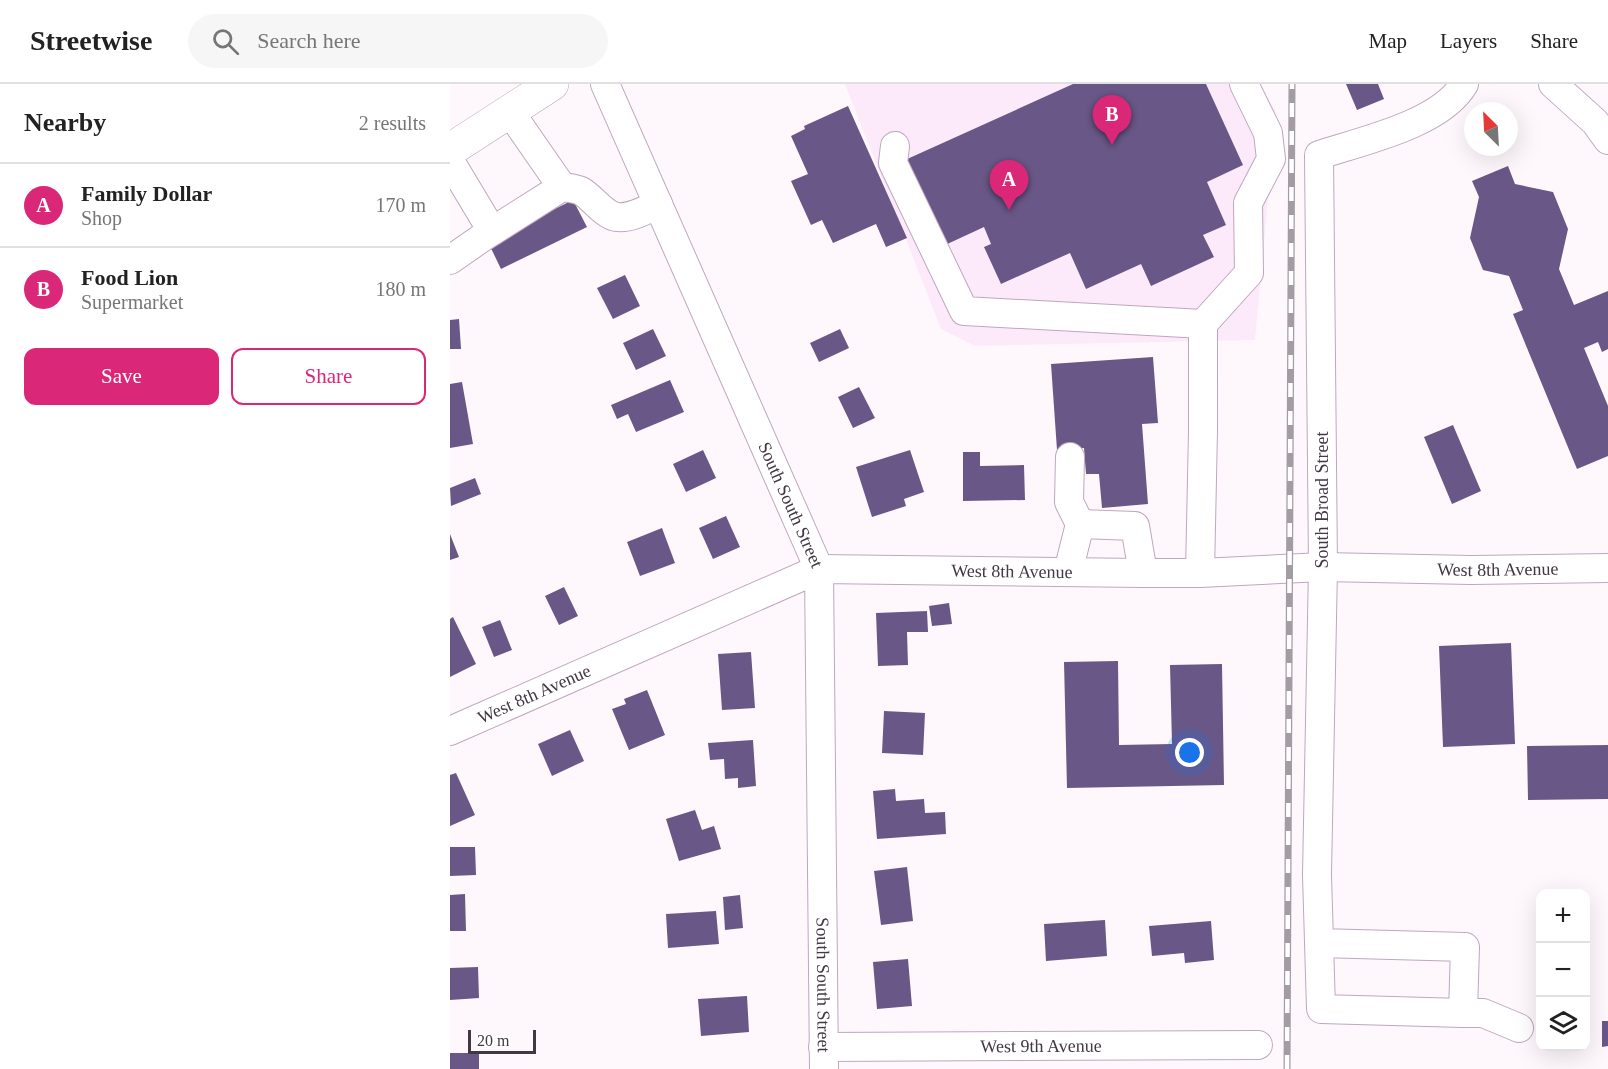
<!DOCTYPE html>
<meta charset="utf-8">
<style>
:root{--surface:#fff;--page:#f6f6f6;--text:#222;--muted:#767676;--line:#e0e0e0;--accent:#db2777}
body{margin:0;font-family:"Times New Roman",serif;background:var(--page);color:var(--text)}
.controls{position:absolute;right:18px;bottom:18px;display:grid;overflow:hidden;border-radius:12px;box-shadow:0 6px 24px #0002}
.controls button{width:54px;height:54px;display:grid;place-items:center;padding:0;border:0;border-bottom:2px solid var(--line);background:var(--surface);color:var(--text);font:30px sans-serif}
.compass{position:absolute;left:1014px;top:18px;width:54px;height:54px;border-radius:50%;background:var(--surface);box-shadow:0 6px 24px #0002;rotate:336deg}
.scale{position:absolute;left:18px;bottom:15px;width:68px;box-sizing:border-box;padding-left:6px;border:3px solid #423842;border-top:0;font-size:16px;line-height:21px;white-space:nowrap;color:#423842;-webkit-text-stroke:4px #fff;paint-order:stroke}
.you{position:absolute;left:740px;top:669px;width:21px;height:21px;margin:-15px;border:4px solid #fff;border-radius:50%;background:#1a73e8;box-shadow:0 0 0 9px #1a73e833}
.badge{display:grid;place-items:center;width:39px;height:39px;border-radius:50%;background:var(--accent);color:#fff;font-size:20px;font-weight:700}
.pin{position:absolute;translate:-50% -50px;filter:drop-shadow(0 2px 3px #0008)}
.pin::after{content:'';position:absolute;top:32px;width:21px;height:18px;background:inherit;clip-path:polygon(0 0,100% 0,50% 100%)}
.list{margin:0;padding:0;list-style:none}
h2{display:flex;justify-content:space-between;align-items:center;height:78px;margin:0;padding:0 24px;font-size:26px}
h2 small{font-size:20px;font-weight:400;color:var(--muted)}
.list li{display:grid;grid-template-columns:39px 1fr auto;gap:18px;align-items:center;box-sizing:border-box;height:84px;padding:0 24px;border-top:2px solid var(--line)}
.list b{display:block;font-size:22px;white-space:nowrap}
.list p{margin:0;font-size:20px;white-space:nowrap;color:var(--muted)}
.list em{font-size:20px;font-style:normal;color:var(--muted)}
.actions{display:flex;gap:12px;padding:18px 24px}
.actions a{flex:1;padding:14px 0;border:2px solid var(--accent);border-radius:12px;text-align:center;font-size:21px;color:var(--accent)}
.actions .main{background:var(--accent);color:#fff}
.icon{flex:none;width:33px;height:33px;fill:none;stroke:currentColor;stroke-width:2;stroke-linecap:round;stroke-linejoin:round}
.map{position:relative;flex:none;width:1158px;height:985px;overflow:hidden}
header{display:flex;align-items:center;gap:36px;box-sizing:border-box;height:84px;padding:0 30px;background:var(--surface);border-bottom:2px solid var(--line)}
header strong{font-size:28px}
nav{display:flex;gap:33px;margin-inline-start:auto;font-size:21px}
.search{width:420px;height:54px;background:var(--page);display:flex;align-items:center;gap:15px;box-sizing:border-box;padding:0 21px;border-radius:33px;color:var(--muted);font-size:22px}
main{display:flex}
aside{flex:1;background:var(--surface)}
.map>svg:first-child{display:block}
.built{fill:#fceafb}
.building{fill:#695787}
.lines{fill:none;stroke-linecap:round;stroke-linejoin:round}
.minor-casing{stroke:#bea7be;stroke-width:30}
.major-casing{stroke:#bea7be;stroke-width:34}
.minor{stroke:#fff;stroke-width:28}
.major{stroke:#fff;stroke-width:33}
.rail-casing{stroke:#a49ca3;stroke-width:7}
.rail{stroke:#fff;stroke-width:4.5;stroke-dasharray:14;stroke-linecap:butt}
.labels{text-anchor:middle;dominant-baseline:central;stroke-width:6;stroke-linejoin:round;paint-order:stroke}
.street-label{font-size:18px;fill:#423842;stroke:#fff}
</style>
<header>
<strong>Streetwise</strong>
<div class="search"><svg class="icon" aria-label="search" viewBox="0 0 24 24"><circle cx="10" cy="10" r="6"/><path d="M15 15l6 6"/></svg>Search here</div>
<nav><a>Map</a><a>Layers</a><a>Share</a></nav>
</header>
<main>
<aside>
<h2>Nearby<small>2 results</small></h2>
<ul class="list">
<li><span class="badge">A</span><div><b>Family Dollar</b><p>Shop</p></div><em>170 m</em></li>
<li><span class="badge">B</span><div><b>Food Lion</b><p>Supermarket</p></div><em>180 m</em></li>
</ul>
<div class="actions"><a class="main">Save</a><a>Share</a></div>
</aside>
<div class="map">
<svg width="1158" height="985" viewBox="0 0 1158 985">
<rect width="100%" height="100%" fill="#fef8fd"/>
<path class="built" d="M395,0H809L826,28L805,256L525,262L491,245Z"/>
<path class="building" d="M623,0H756L793,81L757,98L776,141L753,151L764,173L701,202L691,180L636,205L620,169L551,200L534,163L541,160L534,143L493,162L455,76Z
M896,0H928L934,15L907,26Z
M398,22L457,154L436,163L426,140L383,159L372,136L361,141L341,97L358,90L341,52L355,45L354,42Z
M1058,82L1065,100L1103,108L1118,145L1109,185L1124,221L1158,207V265L1152,268L1148,258L1134,264L1158,322V372L1127,385L1063,230L1073,226L1059,192L1033,186L1020,154L1029,113L1022,97Z
M123,116L137,143L51,185L38,158Z
M175,191L190,222L163,235L147,204Z
M9,235L11,265H0V236Z
M203,245L216,272L186,286L173,259Z
M390,245L399,264L369,278L360,259Z
M703,273L708,339L692,340L698,420L652,424L649,390H636L634,364L607,366L601,280Z
M220,296L234,328L186,348L178,330L167,335L161,321Z
M12,298L23,360L0,364V300Z
M409,303L425,334L403,344L388,313Z
M1003,341L1031,407L1002,420L974,353Z
M253,366L266,394L236,408L223,380Z
M460,366L474,408L454,415L456,422L422,433L406,383Z
M513,368H530V382L574,381L575,416L513,417Z
M25,394L31,410L1,422L0,404Z
M276,432L290,463L263,475L249,444Z
M212,444L225,479L190,492L177,458Z
M0,450L9,473L0,476Z
M114,503L128,532L109,541L95,512Z
M499,519L502,540L482,542L479,522Z
M477,527L478,548H457L458,581L428,582L426,529Z
M3,533L26,580L0,593V535Z
M50,536L62,566L44,573L32,543Z
M1061,559L1065,660L993,663L989,562Z
M301,568L305,624L272,626L268,570Z
M668,577L669,661L722,660L720,581L772,580L774,701L617,704L614,578Z
M197,606L215,651L179,666L162,625L176,620L174,615Z
M434,627L475,629L473,671L432,669Z
M120,646L134,677L102,692L88,660Z
M303,656L306,702L288,704V694L275,695L274,675L260,676L258,659Z
M1158,661V715L1078,716L1077,662Z
M6,689L25,731L0,742V691Z
M445,705L446,717L474,715L475,729L495,728L496,750L427,755L423,707Z
M245,726L252,746L264,742L271,765L229,777L216,735Z
M0,763H25L26,791L0,792Z
M457,783L463,837L431,841L424,787Z
M15,810L16,847H0V811Z
M290,811L293,844L275,846L273,813Z
M266,827L269,860L218,864L216,830Z
M655,836L657,872L596,877L594,840Z
M761,837L764,876L735,879L734,869L702,872L699,842Z
M458,875L462,922L427,925L423,878Z
M28,883L29,914L0,916V884Z
M297,912L299,948L251,952L248,915Z
M1152,937H1158V962L1152,963Z
M0,969H29V985H0Z"/>
<g class="lines">
<g class="minor-casing">
<g id="minor">
<path id="s1" d="M155,0L369,485L374,985"/>
<path d="M1103,0L1145,38L1158,56"/>
<path d="M60,28L112,103"/>
<path d="M445,62L443,79L514,227L753,240L799,189L798,119L821,75L818,49L794,0"/>
<path d="M0,77L42,147"/>
<path d="M0,176L33,153L112,103C119,104 125,104 131,107C143,114 153,130 166,133C180,135 196,126 208,120"/>
<path d="M620,373L619,418L630,440"/>
<path d="M618,488L630,440L685,442L693,489"/>
<path d="M750,489L753,347V240"/>
<path id="s2" d="M0,647L369,485L693,489H750L873,483L1021,486L1158,484"/>
<path d="M869,859L1015,863L1013,929L871,925L867,791L873,483L869,71C912,57 991,40 1014,0"/>
<path d="M1013,929H1033L1069,944"/>
<path id="s3" d="M373,963L808,961"/>
</g>
</g>
<g class="major-casing">
<path id="major" d="M0,66L102,0"/>
</g>
<use href="#minor" class="minor"/>
<use href="#major" class="major"/>
<g class="rail-casing">
<path id="rail" d="M837,985L842,0"/>
</g>
<use href="#rail" class="rail"/>
</g>
<g class="labels">
<g class="street-label">
<text transform="translate(872 416) rotate(-90)">South Broad Street</text>
<text stroke="none"><textPath href="#s1" startOffset="460">South South Street</textPath></text>
<text stroke="none"><textPath href="#s2" startOffset="1082">West 8th Avenue</textPath></text>
<text stroke="none"><textPath href="#s2" startOffset="596">West 8th Avenue</textPath></text>
<text stroke="none"><textPath href="#s2" startOffset="92">West 8th Avenue</textPath></text>
<text stroke="none"><textPath href="#s1" startOffset="946">South South Street</textPath></text>
<text stroke="none"><textPath href="#s3" startOffset="218">West 9th Avenue</textPath></text>
</g>
</g>
</svg>
<div class="controls">
<button>+</button>
<button>−</button>
<button><svg class="icon" aria-label="layers" viewBox="0 0 24 24"><path d="M12 4l9 5-9 5-9-5zM3 14l9 5 9-5"/></svg></button>
</div>
<svg class="compass" viewBox="-18 -18 36 36"><path d="M0-13l5 13h-10z" fill="#e53935"/><path d="M0 13l5-13h-10z" fill="#767676"/></svg>
<div class="scale">20 m</div>
<div class="you"></div>
<div class="pin badge" style="left:559px;top:126px">A</div>
<div class="pin badge" style="left:662px;top:61px">B</div>
</div>
</main>
